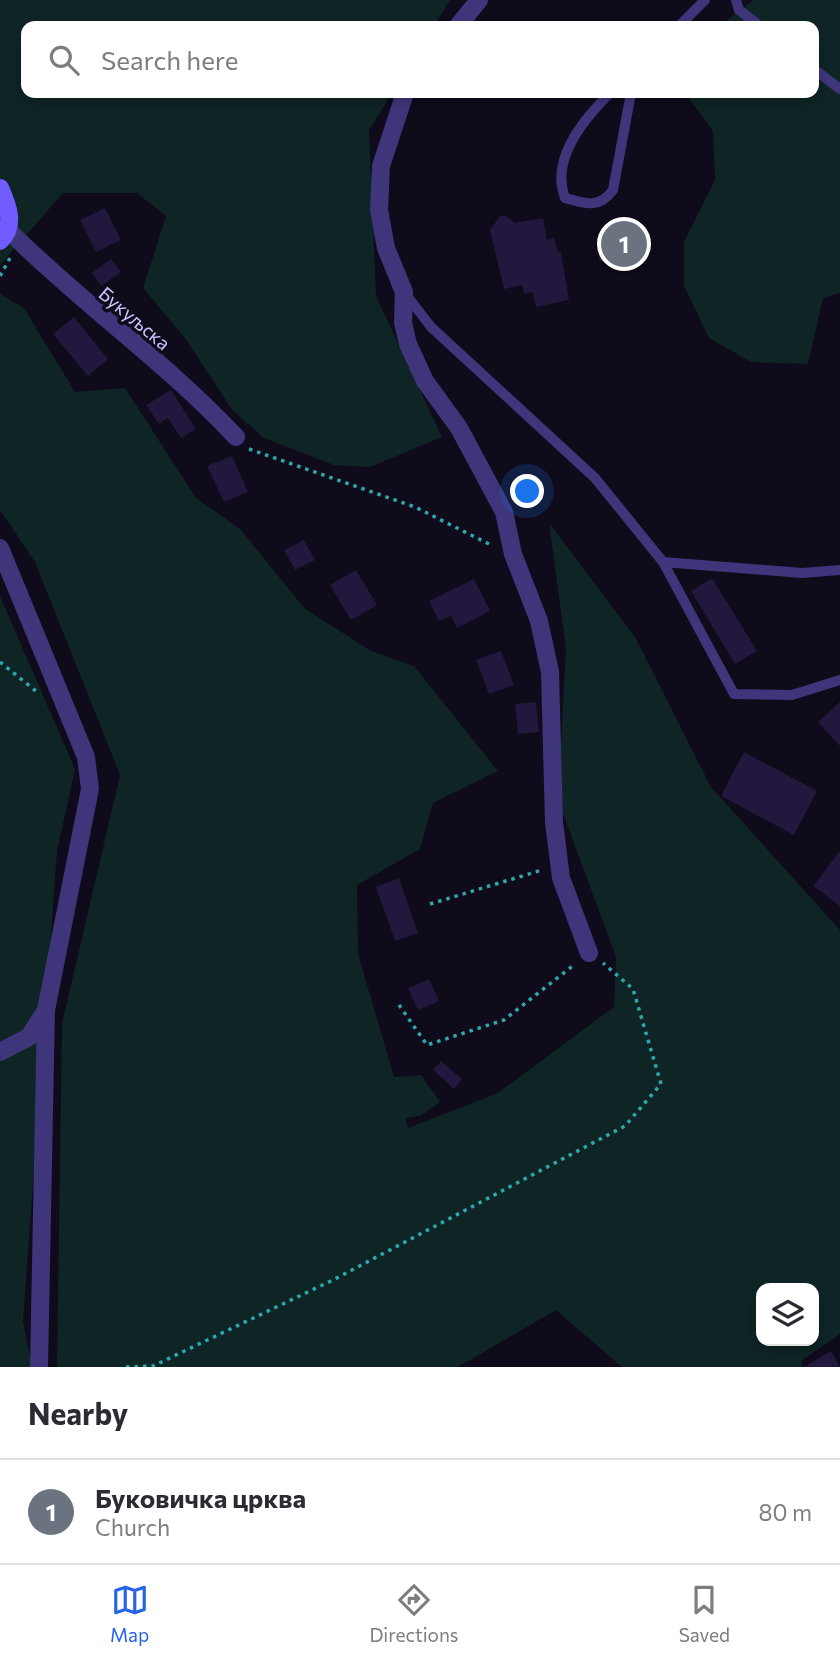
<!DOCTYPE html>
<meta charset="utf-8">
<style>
:root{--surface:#fff;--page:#f2f2f3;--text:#2b2b33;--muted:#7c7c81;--line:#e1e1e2;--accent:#2563eb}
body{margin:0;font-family:Commissioner,sans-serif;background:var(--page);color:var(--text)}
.controls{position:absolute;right:21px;bottom:21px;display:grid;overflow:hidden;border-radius:14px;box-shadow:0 4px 10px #0003}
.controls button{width:63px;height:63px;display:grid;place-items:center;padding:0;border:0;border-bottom:2px solid var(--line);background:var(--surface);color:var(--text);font:35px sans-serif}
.you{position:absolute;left:528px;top:492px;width:24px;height:24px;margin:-18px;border:5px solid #fff;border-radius:50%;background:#1a73e8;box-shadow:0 0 0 10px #1a73e833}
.badge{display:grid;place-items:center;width:46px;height:46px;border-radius:50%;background:var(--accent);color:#fff;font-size:23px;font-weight:700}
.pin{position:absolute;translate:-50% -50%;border:4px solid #fff;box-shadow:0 2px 7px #0006}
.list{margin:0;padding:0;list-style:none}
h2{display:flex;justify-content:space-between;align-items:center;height:91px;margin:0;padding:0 28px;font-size:30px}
h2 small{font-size:23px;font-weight:400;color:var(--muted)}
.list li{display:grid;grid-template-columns:46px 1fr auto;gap:21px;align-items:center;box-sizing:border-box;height:105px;padding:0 28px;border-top:2px solid var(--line)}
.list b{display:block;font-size:26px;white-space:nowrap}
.list p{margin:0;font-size:23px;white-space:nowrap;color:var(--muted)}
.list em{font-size:23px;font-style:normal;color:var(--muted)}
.icon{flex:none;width:38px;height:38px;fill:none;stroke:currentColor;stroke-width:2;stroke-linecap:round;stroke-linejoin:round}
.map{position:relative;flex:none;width:840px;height:1367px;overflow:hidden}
.search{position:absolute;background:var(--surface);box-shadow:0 4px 10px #0003;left:21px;right:21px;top:21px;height:77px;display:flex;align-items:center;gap:18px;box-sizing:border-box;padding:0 24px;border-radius:14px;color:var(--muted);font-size:26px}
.sheet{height:196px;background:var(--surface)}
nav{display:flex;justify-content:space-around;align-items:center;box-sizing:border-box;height:98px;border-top:2px solid var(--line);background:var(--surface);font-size:19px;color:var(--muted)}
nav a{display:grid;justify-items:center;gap:4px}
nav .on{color:var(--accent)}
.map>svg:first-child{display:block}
.green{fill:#0e2425;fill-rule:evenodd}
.building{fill:#22173c}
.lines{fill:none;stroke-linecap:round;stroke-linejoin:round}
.path{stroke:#2ca8ac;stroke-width:3.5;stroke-dasharray:3.5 5;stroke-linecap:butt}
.service{stroke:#3f357b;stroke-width:10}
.minor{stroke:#3f357b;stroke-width:18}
.tertiary{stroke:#3f357b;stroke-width:18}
.secondary{stroke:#705cff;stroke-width:18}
.labels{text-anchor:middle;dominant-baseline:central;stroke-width:7;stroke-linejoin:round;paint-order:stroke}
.street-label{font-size:19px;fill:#d1c5ff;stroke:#0f0b1b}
</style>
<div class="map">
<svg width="840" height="1367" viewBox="0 0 840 1367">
<rect width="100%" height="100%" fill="#0f0b1b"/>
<path class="green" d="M0,0H450L434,26H26V93H392L369,130L376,296L442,437L370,467L334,465L264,438L233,411L185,338L143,288L166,216L137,193H63L0,265Z
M754,0H840V293L823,298L808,364L751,362L709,338L684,286V242L715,180L713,131L685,93H814V26H719Z
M0,294L24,308L75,392L125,388L196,498L241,530L304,608L371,651L414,666L498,771L433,803L420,849L357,885L358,954L394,1077L421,1075L440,1102L420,1116L406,1118L408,1128L498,1093L614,1007L616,957L558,800L566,648L549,523L635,637L711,787L840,930V1334L801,1361L803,1367H622L556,1310L458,1367H57L62,1024L120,775L35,562L0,510ZM761,1288H814V1341H761Z
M0,596L75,769L57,851L23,1321L32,1367H0Z"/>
<path class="building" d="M105,208L121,240L96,252L80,220Z
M505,215L515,223L543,218L547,240L554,238L558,252H561L569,300L536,307L533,292L524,294L522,285L504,289L490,230L500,216Z
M646,226L652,251L599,262L596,238Z
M111,259L121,272L101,286L92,273Z
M74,317L108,359L88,376L53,334Z
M171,390L196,429L181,438L168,418L159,424L146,405Z
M232,456L248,492L224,502L207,466Z
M304,540L315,560L295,570L284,550Z
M356,570L377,605L351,620L330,585Z
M712,578L757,651L735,664L691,591Z
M474,579L490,611L457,628L451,616L439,621L429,601Z
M501,651L514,685L489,694L476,660Z
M536,702L539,732L518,734L515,704Z
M840,702V746L818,722Z
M744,752L817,791L794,835L721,796Z
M840,851V906L813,886Z
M399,878L418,933L395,941L376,887Z
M429,979L439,1001L418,1010L408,988Z
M441,1061L462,1079L454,1089L433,1070Z
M831,1351L840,1367H804Z"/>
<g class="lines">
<path class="path" d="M0,276L10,258
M249,449L415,507L491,545
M0,662L37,692
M430,904L542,870
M399,1005L427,1045L504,1020L575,964
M126,1367L153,1366L333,1280L625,1126L661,1084L633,989L603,963"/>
<path class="service" d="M736,0L739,10L760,26
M679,26L705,0
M814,69L840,89
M610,93C584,119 550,159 565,198C586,204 599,209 613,190L631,93
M404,292L431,327L595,478L663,562L802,573L840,570
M663,562L734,694L792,695L840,680"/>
<path class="minor" d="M458,26L479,0
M405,93L381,166L379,210L386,248L404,292L403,323L408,344L425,381L459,428L504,512L513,554L539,621L550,672L554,822L561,878L589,953
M8,230C81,303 166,362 236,437
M39,1367L46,1010"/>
<path class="tertiary" d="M0,548L86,757L90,789L46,1010L29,1037L0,1052"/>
<path class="secondary" d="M0,188C8,206 16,225 0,241"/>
</g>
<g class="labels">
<g class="street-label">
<text transform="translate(135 318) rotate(40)">Букуљска</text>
</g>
</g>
</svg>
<div class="controls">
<button><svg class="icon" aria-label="layers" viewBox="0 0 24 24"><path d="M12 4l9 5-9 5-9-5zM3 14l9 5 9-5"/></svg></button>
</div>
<div class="you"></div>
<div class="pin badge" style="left:624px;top:244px;background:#6b7280">1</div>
<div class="search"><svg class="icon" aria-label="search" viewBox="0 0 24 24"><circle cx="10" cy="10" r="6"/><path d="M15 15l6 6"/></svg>Search here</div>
</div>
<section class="sheet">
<h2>Nearby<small></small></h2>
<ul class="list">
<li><span class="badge" style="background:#6b7280">1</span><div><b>Буковичка црква</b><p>Church</p></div><em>80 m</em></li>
</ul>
</section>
<nav>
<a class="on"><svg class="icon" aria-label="map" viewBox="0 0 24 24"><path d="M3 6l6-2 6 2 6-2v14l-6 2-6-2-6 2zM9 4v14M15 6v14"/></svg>Map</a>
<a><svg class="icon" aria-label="directions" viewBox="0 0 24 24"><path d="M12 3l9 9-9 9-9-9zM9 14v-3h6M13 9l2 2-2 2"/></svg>Directions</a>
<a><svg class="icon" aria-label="saved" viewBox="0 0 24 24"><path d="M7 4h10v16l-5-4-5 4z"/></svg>Saved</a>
</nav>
